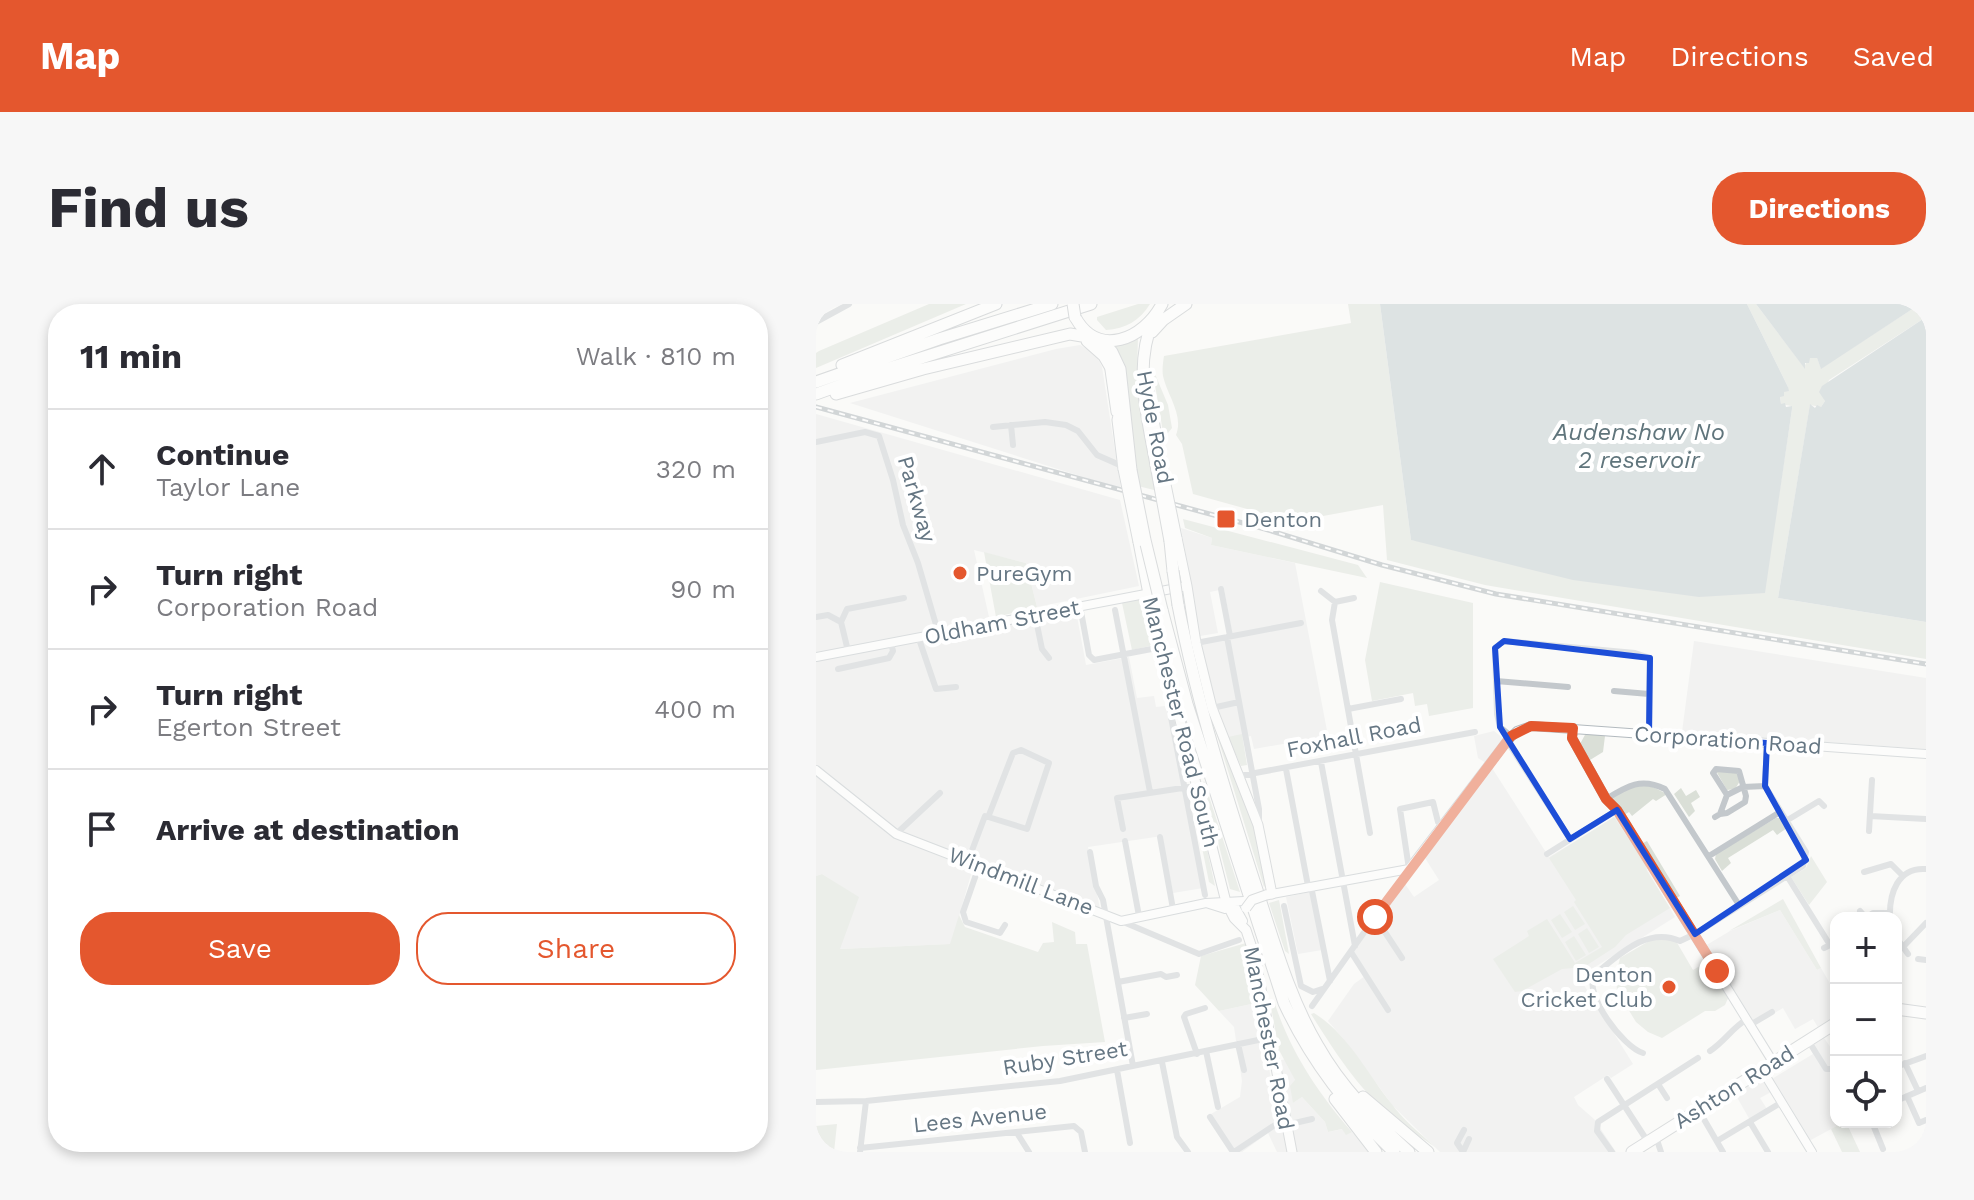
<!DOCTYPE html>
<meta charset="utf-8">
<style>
:root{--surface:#fff;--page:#f7f7f7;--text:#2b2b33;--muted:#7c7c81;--line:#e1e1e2;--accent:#e4572e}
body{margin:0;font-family:"Work Sans",sans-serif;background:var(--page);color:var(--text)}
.controls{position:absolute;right:24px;bottom:24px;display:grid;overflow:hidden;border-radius:16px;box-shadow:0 4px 12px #0003}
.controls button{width:72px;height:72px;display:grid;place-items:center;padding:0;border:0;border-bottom:2px solid var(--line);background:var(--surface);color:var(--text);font:40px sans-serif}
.stop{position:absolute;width:24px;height:24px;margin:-18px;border:6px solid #e4572e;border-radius:50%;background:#fff}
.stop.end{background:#e4572e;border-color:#fff;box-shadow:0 2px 8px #0008}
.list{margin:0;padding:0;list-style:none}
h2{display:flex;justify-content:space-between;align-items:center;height:104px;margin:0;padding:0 32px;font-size:34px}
h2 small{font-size:26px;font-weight:400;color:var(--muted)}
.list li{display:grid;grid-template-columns:52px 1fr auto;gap:24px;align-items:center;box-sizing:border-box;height:120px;padding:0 32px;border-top:2px solid var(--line)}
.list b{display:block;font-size:30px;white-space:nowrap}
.list p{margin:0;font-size:26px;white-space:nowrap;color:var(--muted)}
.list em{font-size:26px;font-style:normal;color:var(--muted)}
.actions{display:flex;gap:16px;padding:24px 32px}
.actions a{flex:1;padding:18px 0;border:2px solid var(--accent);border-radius:32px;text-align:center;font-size:28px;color:var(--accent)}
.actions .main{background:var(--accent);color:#fff}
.icon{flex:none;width:44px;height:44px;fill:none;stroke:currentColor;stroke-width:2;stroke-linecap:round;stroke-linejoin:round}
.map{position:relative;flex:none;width:1110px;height:848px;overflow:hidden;border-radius:32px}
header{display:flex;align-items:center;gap:48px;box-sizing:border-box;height:112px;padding:0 40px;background:var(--accent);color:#fff}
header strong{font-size:38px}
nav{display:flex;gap:44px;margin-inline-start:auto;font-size:28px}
.intro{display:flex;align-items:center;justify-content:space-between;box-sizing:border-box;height:192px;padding:0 48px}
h1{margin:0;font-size:56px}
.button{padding:20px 36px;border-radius:32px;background:var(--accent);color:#fff;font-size:28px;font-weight:700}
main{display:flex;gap:48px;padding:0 48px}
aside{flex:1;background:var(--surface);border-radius:32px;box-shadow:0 4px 12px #0003}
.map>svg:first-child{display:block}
.built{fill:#e8e9e9}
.green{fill:#dadfd7}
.water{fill:#bbc7cb}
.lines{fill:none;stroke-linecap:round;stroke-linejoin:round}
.secondary-casing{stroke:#b3babf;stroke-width:10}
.primary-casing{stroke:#b5babe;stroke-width:11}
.highway-casing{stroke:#b4b9bd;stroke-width:13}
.street{stroke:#c3c8cc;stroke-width:6}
.secondary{stroke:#fff;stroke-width:8}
.primary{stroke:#fff;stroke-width:9}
.highway{stroke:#fff;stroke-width:11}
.rail-casing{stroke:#a2aab0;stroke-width:5}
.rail{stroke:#fff;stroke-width:2;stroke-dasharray:6;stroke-linecap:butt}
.primary-bridge-casing{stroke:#b5babe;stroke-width:11;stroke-linecap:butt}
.highway-bridge-casing{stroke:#b4b9bd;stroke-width:13;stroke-linecap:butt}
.primary-bridge{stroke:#fff;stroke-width:9}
.highway-bridge{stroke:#fff;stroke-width:11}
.route{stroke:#e4572e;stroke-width:10}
.marked{fill:none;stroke:#1d4ed8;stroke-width:6;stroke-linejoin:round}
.poi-dot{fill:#e4572e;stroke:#fff;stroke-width:3}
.labels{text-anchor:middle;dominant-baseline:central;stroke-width:8;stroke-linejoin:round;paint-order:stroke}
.street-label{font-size:22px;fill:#657683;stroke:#fff}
.poi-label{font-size:22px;fill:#657683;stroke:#fff;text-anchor:start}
.water-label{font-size:24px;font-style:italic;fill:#60757c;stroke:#fff}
</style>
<header>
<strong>Map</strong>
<nav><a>Map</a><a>Directions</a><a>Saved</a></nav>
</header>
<div class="intro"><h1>Find us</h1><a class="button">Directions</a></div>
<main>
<aside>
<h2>11 min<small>Walk · 810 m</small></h2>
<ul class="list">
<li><svg class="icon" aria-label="ahead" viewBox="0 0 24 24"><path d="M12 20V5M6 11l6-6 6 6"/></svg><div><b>Continue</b><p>Taylor Lane</p></div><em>320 m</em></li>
<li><svg class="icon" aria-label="right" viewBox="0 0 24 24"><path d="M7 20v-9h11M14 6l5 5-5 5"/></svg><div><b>Turn right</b><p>Corporation Road</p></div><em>90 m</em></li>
<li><svg class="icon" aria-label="right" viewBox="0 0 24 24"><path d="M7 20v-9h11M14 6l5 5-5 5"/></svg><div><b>Turn right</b><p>Egerton Street</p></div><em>400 m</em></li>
<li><svg class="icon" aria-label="arrive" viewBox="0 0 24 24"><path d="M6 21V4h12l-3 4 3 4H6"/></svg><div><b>Arrive at destination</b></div></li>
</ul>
<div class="actions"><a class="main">Save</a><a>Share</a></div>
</aside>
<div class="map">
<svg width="1110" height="848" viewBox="0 0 1110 848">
<rect width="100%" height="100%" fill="#fafaf8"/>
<path class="built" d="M264,41L280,50L286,63L305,185L34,99L240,45Z
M0,110L304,196L323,282L221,303L210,259L158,246L175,322L260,307L270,361L313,353L321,394L338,392L340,403L349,402L356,424L387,584L357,589L346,532L272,543L284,605L160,553L135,640L23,645L42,593L6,570L0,572Z
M365,224L396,234L395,241L479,259L512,432L438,445L435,432L414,436L394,384L384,340L417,334L408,285L394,288L402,329L384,332Z
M878,337L1110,374V445L866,428Z
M678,427L687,434L670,459L662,454L658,432Z
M676,464L733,553L800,513L859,613L763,673L817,760L795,774L792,771L758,793L762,801L778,815L800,848H624L577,802L530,738L512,717L538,680L549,672L537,647L589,580L598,593L623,576L609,554Z
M494,588L506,646L482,650L470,593Z
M964,606L1001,666L1005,664L1020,690V715L1003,725L997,715L979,725L967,704L938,721L889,642L914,627Z
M440,699L456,779L473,848H461L452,829L426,848H418L395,810L424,793L426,777L418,723L403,707Z
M1006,731L1017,747L1020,766V818H1028L993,837L956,775L997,750L991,740Z
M469,755L479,776L477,799L486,793L509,818L512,828L527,825L536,828L556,848H481L463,757Z
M946,771L957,787L944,794L951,805L934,816L918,788Z"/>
<path class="green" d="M113,0H150L0,64V49L3,47Z
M322,0H334C324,16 310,25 290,26L281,16V13Z
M532,0H564L595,236L948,289L976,105L975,102L965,100L964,92L972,83L931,0H940L988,63L993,54H1001L1005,64L1104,0H1110V13L1013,76L1007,91L1009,97L1005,103L994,101L962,294L1110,318V355L669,281L571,256L567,201L507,212L505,222L507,226L377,190L366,140L360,131C368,111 351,91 347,72C346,66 347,58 348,52L535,19Z
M322,33L321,68L342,187L322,182L294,42L307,40Z
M336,63L352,101L356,124L352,129L347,128Z
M367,215L542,261L551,274L395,241L396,234L369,224Z
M168,248L210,259L221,303L180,313Z
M564,278L657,299V404L613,412L611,400L599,402L597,389L556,397L549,356Z
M322,295L327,298L336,334L334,342L316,346L306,299Z
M399,425L436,516L450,581L448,583Z
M770,429L789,432L787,448L774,456L764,440Z
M426,430L431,461L425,462L412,433Z
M900,467L921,469L924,477L919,485L911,486Z
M388,477L424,588L414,585L387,479Z
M819,482H835L851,490L840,497L837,495L816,512L813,508L808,511L796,493Z
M865,484L870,492L880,486L884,493L875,499L879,507L873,513L858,490Z
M379,490L399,582L393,578L376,494Z
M798,513L830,561L831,567L854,604L810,631L799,643L768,663L746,665L706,687L699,688L677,655L713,632L711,627L731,615L759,659L786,643L758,598L760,596L733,554Z
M960,514H965L971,524L961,531L957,526L912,554L915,559L906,567L899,555L900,550Z
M831,537L864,592L858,595L825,540Z
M995,552L1011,578L993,601L975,573L990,564Z
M6,570L43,593L24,645L134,640L143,611L149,623L222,648L227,639L238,638L236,618L259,628L260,640H271L289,738L227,742L0,766V572Z
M967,595L1005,664L1001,666L964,606L913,627Z
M463,596L473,650L469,647L453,599Z
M757,602L769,620L759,626L748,608Z
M744,610L756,628L746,634L735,616Z
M771,624L783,643L773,649L762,630Z
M758,632L770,651L760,657L749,638Z
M840,633L860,637L877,666L891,658L913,692L909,701L899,707H889L846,734L832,728L820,718L801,687L800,671L804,654Z
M430,639L440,699L403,707L379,681L385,652Z
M459,700C474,747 504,792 536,828L530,831L526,825L512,828L509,818L486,793L477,799L474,782L479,776L463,746L455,703Z
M498,709C532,730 551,769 575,799C587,816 604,829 619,843C604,832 587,822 573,810C541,783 517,745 495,710Z
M1028,818H1030L1044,848H1026L1015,825Z
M21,820L18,848H0V822Z"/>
<path class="water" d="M564,0H931L972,83L973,87L968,88V92L964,93L965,100L969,99L970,103L976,102V105L949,289L883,293L757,276L595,236Z
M940,0H1104L1005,65L1001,54H994L993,59H989V65Z
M1110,13V318L962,294L994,100L999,104L1001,101L1005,103L1009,97L1003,88L1006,82Z"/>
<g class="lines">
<g class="secondary-casing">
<path id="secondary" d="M0,353L371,282
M757,424L756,434L790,495L801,506L957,758
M0,466L80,530L305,617L390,599L428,597
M456,590L593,565L691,437L701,427L715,422L1110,450
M390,599L409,605L417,599L427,617
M946,766L996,848"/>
</g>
<g class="primary-casing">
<path id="primary" d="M294,66L300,108
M332,82L346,161
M305,98L301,116L307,165
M361,234L371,282L380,339L396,404L442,521L456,590L450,591
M322,238L332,290L410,598L418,614L430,626L439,653L476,848"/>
</g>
<g class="highway-casing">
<path id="highway" d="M259,13C282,55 328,35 346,0
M338,13C317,63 331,110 340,161
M336,28L347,16L370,0
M271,37L288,52L306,83
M287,38L296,48L304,65L315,166
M26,61L180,0
M0,78L123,35L236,0
M0,90L61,68L275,0
M20,90L107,65L254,30L278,34
M354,237L357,267
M362,301C381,399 411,494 442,589C459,641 474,695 502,742C525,783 558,816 593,848
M346,306L371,400L468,699C495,757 531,804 578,848
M1080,705L1110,709
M547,793L612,848
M519,795L560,848
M816,848L1020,719"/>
</g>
<path class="street" d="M0,18L33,0
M195,121L197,141
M177,123L229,118L250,121L262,127L281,151L306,162
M0,138L49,128L63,132L77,176L87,221L102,259L123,331
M405,285L414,332
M505,287L519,298L538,294
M519,298L516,316L554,529
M264,302L273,351L278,356L346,343
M299,306L334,488
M219,311L226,345L233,354
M0,313L12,311L25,318
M411,333L443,505V518
M103,335L120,385L140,383
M380,339L485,319
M32,347L25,318L31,305L88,294
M22,365L73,354L77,347L75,339
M680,377L752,383
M798,387L833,390
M396,404L423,398
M361,405L354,408L389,591
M532,405L585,395
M695,432L684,423L681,410L679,344L688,337L819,349L834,354L833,431
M691,437L754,535
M505,458L539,642
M470,465L492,582
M423,472L659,428
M790,495C811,482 825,473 849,485L923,601
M904,510L911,509L929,498L930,492L923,467L900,465L897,469L911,491
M1054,512L1110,515
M899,513L904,510L911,491L927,483L949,482
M970,517L1003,497L1008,502
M307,525L301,494L373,483
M1053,527L1056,476
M80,530L124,489
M344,533L357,605
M309,537L323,612
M274,548L280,582L287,596L317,762
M731,550L801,506
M893,552L964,508
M152,557L169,512L211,525L233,459L205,446L197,449L173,511
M163,562L147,608L150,618L184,629L189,621
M1048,568L1075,560L1086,571
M971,572L1014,641L1008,644
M495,582L514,677
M468,602L485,682L497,688L506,685
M1044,607L1050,614L1057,609H1074
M559,613L586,654
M1074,614C1073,589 1082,563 1110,565
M305,617L383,650L423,636
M1080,633L1092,650
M1087,643L1110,619
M535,648L572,706
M1102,655L1110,656
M302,678L345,670L350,673L361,671
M496,702L593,565L584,505L617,498L622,518L627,522
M308,714L331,710
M934,721L956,708
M992,736L1010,765H1020
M422,740L428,766
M390,747L402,803
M894,747C910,736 915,725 931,715
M827,749C807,743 768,691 778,671C803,651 831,622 864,637L879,630L987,562L990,548L949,482L951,439
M381,750L368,713L370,710L389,704
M346,758L361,833L372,848
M1089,759L1102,787
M1080,763L1110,752
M301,766L314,839
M791,775L832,838
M842,780L851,794
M1091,792L1103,819L1110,816
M1080,797L1110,784
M0,798L50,797L244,777L452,734
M882,805L907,848
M394,813L417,848
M934,818L952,848
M1056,818L1067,845
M470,821L496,815
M201,829L213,848
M840,833L845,848
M901,837L966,798
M44,844L258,822L265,828L269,848
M44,848L50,797
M418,848L468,815
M647,848L641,839L648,826
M647,848L653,835
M796,848L781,827L782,818L882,754"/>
<use href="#secondary" class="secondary"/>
<use href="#primary" class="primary"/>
<use href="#highway" class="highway"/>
<g class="rail-casing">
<path id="rail" d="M0,103L449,225L566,261L680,290L1110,360"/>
</g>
<use href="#rail" class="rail"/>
<g class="primary-bridge-casing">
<path id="primary-bridge" d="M346,161L361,234
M307,165L322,238
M430,604L436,596L450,591"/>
</g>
<g class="highway-bridge-casing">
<path id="highway-bridge" d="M257,0L259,13
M340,161L354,237
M315,166L329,236L346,306
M357,267L362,301"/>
</g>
<use href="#primary-bridge" class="primary-bridge"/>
<use href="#highway-bridge" class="highway-bridge"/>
</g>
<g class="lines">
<path class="route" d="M559,613L695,432L715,422L757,424L756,434L790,495L801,506L901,667"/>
</g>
<path d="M0 0H1110V848H0ZM688,337L834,354L833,431L951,439L949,482L990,556L879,630L801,506L754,535L684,423L679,344Z" fill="#fafaf8" fill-opacity=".55" fill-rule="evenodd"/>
<path class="marked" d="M688,337L834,354L833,431L951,439L949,482L990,556L879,630L801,506L754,535L684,423L679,344Z"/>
<g class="poi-dot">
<rect x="400" y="205" width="20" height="20" rx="4"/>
<circle cx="144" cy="269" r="8"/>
<circle cx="853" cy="683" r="8"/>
</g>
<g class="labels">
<g class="street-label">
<text transform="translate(339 123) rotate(79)">Hyde Road</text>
<text transform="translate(101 195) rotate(74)">Parkway</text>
<text transform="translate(186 318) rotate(-11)">Oldham Street</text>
<text transform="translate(365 418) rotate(76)">Manchester Road South</text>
<text transform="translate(538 433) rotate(-11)">Foxhall Road</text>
<text transform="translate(912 436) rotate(4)">Corporation Road</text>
<text transform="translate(205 577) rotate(21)">Windmill Lane</text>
<text transform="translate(453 734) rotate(79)">Manchester Road</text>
<text transform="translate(249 754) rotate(-9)">Ruby Street</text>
<text transform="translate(918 783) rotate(-32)">Ashton Road</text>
<text transform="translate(164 814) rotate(-6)">Lees Avenue</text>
</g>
<g class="poi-label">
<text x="428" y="215">Denton</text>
<text x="160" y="269">PureGym</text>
<text x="837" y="670" text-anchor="end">Denton<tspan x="837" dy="25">Cricket Club</tspan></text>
</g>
<g class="water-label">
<text x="823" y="128">Audenshaw No<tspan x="823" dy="28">2 reservoir</tspan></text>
</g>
</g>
</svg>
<div class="controls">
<button>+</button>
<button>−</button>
<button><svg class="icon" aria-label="locate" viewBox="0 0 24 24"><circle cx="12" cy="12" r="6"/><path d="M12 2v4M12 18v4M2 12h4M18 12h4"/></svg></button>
</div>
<div class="stop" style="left:559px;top:613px"></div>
<div class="stop end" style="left:901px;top:667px"></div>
</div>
</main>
